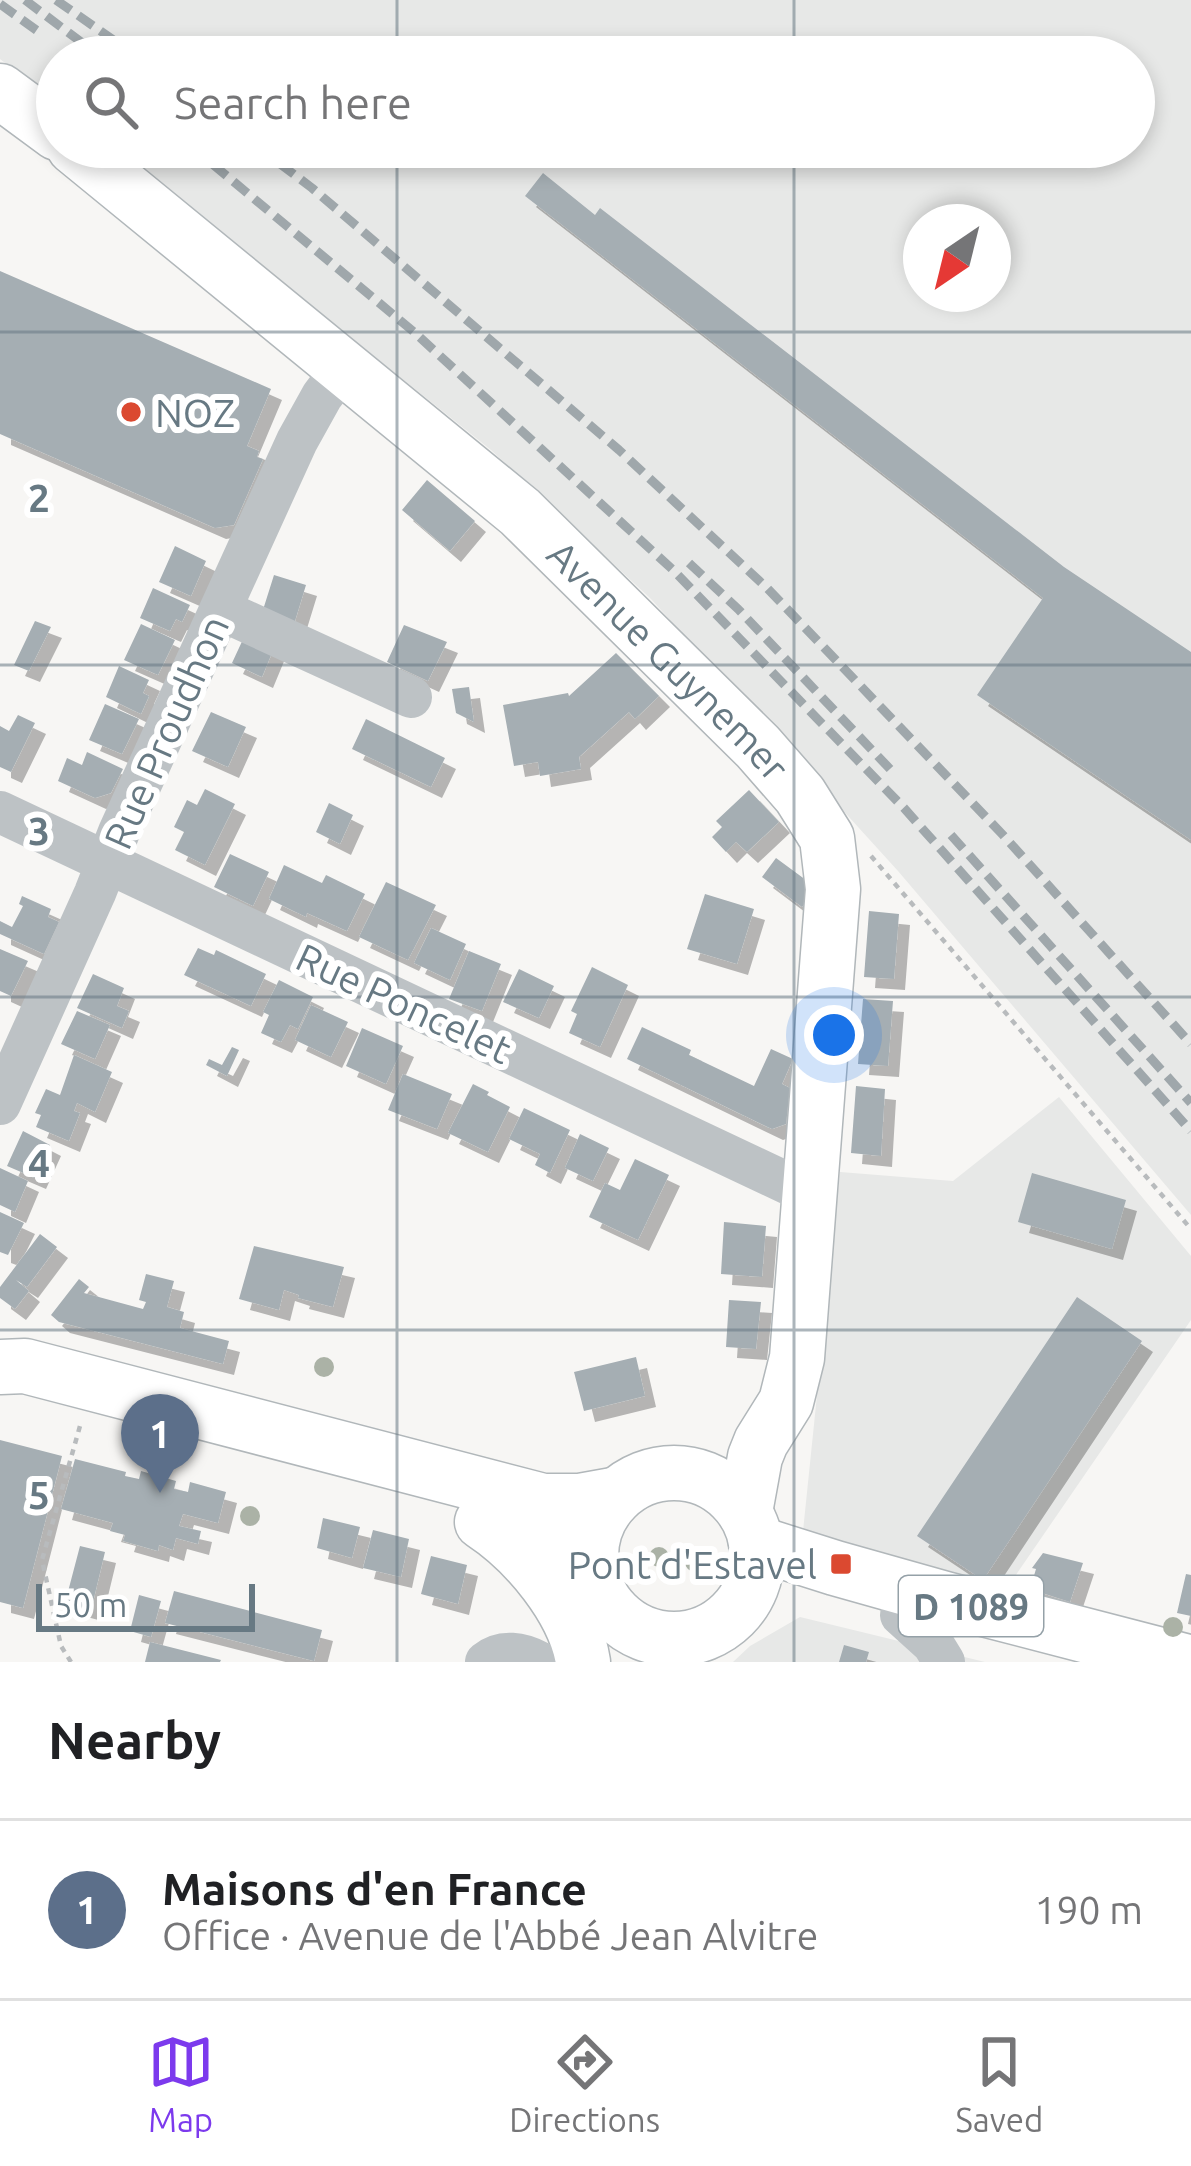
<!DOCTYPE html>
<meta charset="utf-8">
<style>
:root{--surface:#fff;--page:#f6f6f6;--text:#202124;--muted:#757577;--line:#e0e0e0;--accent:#7c3aed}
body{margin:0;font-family:Ubuntu,sans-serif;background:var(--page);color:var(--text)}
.compass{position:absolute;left:903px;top:204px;width:108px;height:108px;border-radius:50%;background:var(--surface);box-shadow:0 6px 18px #0003;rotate:215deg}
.scale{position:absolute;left:36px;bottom:30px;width:219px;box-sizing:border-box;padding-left:12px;border:6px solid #677983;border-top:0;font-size:33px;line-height:42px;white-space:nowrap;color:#677983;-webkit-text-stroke:9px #fff;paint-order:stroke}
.you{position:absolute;left:834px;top:1035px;width:42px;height:42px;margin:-30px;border:9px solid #fff;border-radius:50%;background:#1a73e8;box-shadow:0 0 0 18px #1a73e833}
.badge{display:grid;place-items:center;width:78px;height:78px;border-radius:50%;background:var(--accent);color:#fff;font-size:39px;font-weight:700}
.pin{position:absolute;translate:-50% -99px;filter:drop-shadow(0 3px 6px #0008)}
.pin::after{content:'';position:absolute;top:63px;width:42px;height:36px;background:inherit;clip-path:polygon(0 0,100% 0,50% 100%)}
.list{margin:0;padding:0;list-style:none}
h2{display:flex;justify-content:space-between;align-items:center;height:156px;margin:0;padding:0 48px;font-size:51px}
h2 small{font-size:39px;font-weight:400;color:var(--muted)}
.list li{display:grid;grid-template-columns:78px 1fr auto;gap:36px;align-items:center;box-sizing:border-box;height:180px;padding:0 48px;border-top:3px solid var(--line)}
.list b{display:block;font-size:45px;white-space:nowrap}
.list p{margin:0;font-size:39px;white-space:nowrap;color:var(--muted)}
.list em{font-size:39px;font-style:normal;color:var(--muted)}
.icon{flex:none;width:66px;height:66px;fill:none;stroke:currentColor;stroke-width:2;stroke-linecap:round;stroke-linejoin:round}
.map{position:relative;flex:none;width:1191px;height:1662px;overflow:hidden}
.search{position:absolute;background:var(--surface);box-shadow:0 6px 18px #0003;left:36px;right:36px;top:36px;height:132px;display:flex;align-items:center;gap:30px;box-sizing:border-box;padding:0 42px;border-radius:66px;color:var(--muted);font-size:45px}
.sheet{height:336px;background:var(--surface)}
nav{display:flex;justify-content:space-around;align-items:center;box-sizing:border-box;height:168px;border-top:3px solid var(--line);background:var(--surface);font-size:33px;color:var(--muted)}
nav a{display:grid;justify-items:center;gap:6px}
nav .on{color:var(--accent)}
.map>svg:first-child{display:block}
.built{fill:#e7e8e7;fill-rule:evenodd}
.building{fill:#a5aeb3;filter:url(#shadow)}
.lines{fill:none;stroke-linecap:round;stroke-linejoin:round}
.major-casing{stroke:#b1b7ba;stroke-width:57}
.path{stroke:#b8bbbd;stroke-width:4.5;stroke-dasharray:6 6;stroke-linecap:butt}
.minor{stroke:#bdc2c5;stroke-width:42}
.major{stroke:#fff;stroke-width:54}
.rail{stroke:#9fa7ab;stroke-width:9;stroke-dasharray:18 9;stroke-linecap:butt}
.tree{fill:#abb2a6}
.grid{fill:none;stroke:#677983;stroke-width:3;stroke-opacity:0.55}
.poi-dot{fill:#db4930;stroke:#fff;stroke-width:4.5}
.labels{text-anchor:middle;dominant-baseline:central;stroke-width:12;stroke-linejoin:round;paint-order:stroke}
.shield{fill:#fff;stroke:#95a1a8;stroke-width:3}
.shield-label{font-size:36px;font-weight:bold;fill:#677983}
.poi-label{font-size:39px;fill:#677983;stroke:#fff;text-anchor:start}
.street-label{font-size:39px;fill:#677983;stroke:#fff}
.grid-label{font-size:39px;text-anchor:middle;font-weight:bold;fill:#677983;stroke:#fff;stroke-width:12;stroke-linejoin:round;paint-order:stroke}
</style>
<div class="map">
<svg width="1191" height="1662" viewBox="0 0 1191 1662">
<defs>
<filter id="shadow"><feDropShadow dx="11" dy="11" stdDeviation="0" flood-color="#0004"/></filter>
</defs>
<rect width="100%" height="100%" fill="#f7f6f4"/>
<path class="built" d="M0,0H1191V1215L898,871L651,599L491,450L113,147H1134V57H57V103L0,59ZM921,222H993V294H921Z
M1059,1097L1191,1256V1320L998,1601L802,1541L840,1172L953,1181Z
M800,1617L985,1662H733L750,1646Z"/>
<path class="building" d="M543,173L595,215L600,208L1064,567L1191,652V840L977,695L1043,598L525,196Z
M0,271L271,389L247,446L259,451L257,457L263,459L234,525L215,528L0,434Z
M427,480L475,521L450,551L402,510Z
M175,546L206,561L191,596L159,582Z
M274,575L306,585L294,624L262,613Z
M153,588L190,605L182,622L176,619L170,631L140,618Z
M35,621L51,627L29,671L14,665Z
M141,624L175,640L158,675L124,660Z
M404,625L447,642L428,681L387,662Z
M245,635L274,648L262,677L232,663Z
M616,653L659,696L635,719L629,712L579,757L581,769L540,776L538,762L514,766L503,705L568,693L569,696Z
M119,666L149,680L143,693L149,696L141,714L106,697Z
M469,687L474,722L456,713L452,689Z
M105,704L139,719L122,754L89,740Z
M211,712L246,727L228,767L192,751Z
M18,715L35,723L11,772L0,767V726L9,731Z
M366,719L445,758L431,787L352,749Z
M87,752L123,769L111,793L95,798L58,781L67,758L82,765Z
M205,789L235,804L205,865L175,850L184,832L174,827L187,800L197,805Z
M749,790L779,822L747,852L736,842L726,852L712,837L722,827L716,821Z
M329,803L353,815L340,844L316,832Z
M230,854L269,872L253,906L214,887Z
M776,858L810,883L811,896L802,907L762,877Z
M284,865L322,883L326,875L365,894L347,931L307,913L306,917L269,899Z
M386,882L436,905L408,960L359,937Z
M705,894L754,909L737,964L687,949Z
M22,896L51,909L48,917L59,922L44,954L0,934V921L12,927L23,906L19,904Z
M869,911L899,914L894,979L864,977Z
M431,928L466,944L450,980L414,963Z
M198,948L214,955L216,950L266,974L251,1006L184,975Z
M0,949L28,961L11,996L0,991Z
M469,951L501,964L482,1011L449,999Z
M592,967L628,985L600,1047L569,1033L577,1014L571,1011Z
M519,969L554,986L539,1018L503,1002Z
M93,974L124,988L117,1006L129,1011L122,1028L77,1008Z
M279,980L313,997L298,1029L290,1025L281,1042L261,1033L269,1015L263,1012Z
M863,999L893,1001L888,1066L858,1064Z
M311,1005L348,1022L331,1057L295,1040Z
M77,1011L110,1025L95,1059L61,1044Z
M642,1027L691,1050L689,1055L754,1086L771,1049L793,1059L782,1084L790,1088L786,1124L772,1129L627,1059Z
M362,1028L403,1046L386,1084L346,1066Z
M232,1047L239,1050L227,1076L206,1065L209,1059L222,1065Z
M74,1055L112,1072L95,1112L77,1103L74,1111L80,1113L69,1141L36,1127L41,1115L35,1113L46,1089L60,1095Z
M403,1074L452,1094L437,1129L388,1110Z
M473,1084L489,1092L487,1095L510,1107L488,1152L448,1133Z
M856,1086L885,1089L881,1156L851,1153Z
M524,1108L570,1130L550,1173L535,1165L540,1154L509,1139Z
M23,1131L50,1145L35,1178L7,1166Z
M580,1134L609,1148L593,1181L565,1168Z
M635,1159L669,1175L638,1240L589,1217L605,1183L620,1190Z
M0,1168L28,1181L15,1212L0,1205Z
M1032,1173L1126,1200L1112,1249L1018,1222Z
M0,1212L24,1223L8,1255L0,1252Z
M724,1222L766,1226L762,1277L721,1274Z
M40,1234L57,1247L27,1287L16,1280L29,1291L15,1309L0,1298V1287Z
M254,1246L344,1267L333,1307L298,1298L299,1295L284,1290L279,1310L239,1299Z
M146,1274L174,1281L167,1307L184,1312L180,1328L229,1341L223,1364L59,1322L51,1315L79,1279L89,1287L84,1293L143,1309L146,1302L139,1300Z
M1077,1297L1142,1341L983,1580L917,1536Z
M729,1300L761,1302L756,1349L726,1347Z
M636,1357L645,1396L584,1411L574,1372Z
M0,1440L62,1456L23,1608L0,1602Z
M75,1459L126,1472L125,1476L139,1479L141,1471L176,1481L174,1489L188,1492L190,1482L226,1492L218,1523L183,1514L179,1526L201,1531L198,1544L176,1538L173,1550L159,1545L158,1551L123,1541L125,1535L110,1531L113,1523L61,1509Z
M323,1518L360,1527L352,1558L317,1548Z
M373,1530L409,1539L401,1577L363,1568Z
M80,1546L105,1552L91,1610L65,1603Z
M1043,1553L1083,1563L1070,1602L1030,1589L1036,1569L1032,1568Z
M431,1556L467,1565L458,1604L421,1594Z
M1186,1574L1191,1575V1616L1177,1613Z
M174,1591L322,1630L314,1661L165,1623Z
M139,1595L161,1601L151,1637L130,1631Z
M150,1642L221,1660L220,1662H145Z
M844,1645L869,1652L866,1662H839Z"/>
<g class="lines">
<g class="major-casing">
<g id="major">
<path d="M0,91L57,133"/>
<path id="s1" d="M74,147L520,512L758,747L800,795L827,838L833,889L797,1358L786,1402L761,1442L755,1457L745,1512"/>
<path d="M0,1367L25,1366L543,1501H579L618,1494"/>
<circle cx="674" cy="1556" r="83"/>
<path d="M490,1517C535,1530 559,1534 592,1569"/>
<path d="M482,1522C526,1551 575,1609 583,1662"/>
<path d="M756,1543L835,1568L945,1599L1188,1662"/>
</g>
</g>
<path class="path" d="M871,856L1191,1229
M71,1662L61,1646L42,1560L80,1426"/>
<path class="minor" d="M221,610L411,697
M0,812L808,1193
M0,1104L95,893L119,832L297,441L322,396L344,367
M901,1615L933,1644L944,1662
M486,1662C502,1649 522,1653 539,1662"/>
<use href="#major" class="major"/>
<path class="rail" d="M25,0L101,57
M56,0L138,57
M0,4L39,32
M192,147L414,332L672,569L904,808L1191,1131
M258,147L312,188L619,450L767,588L1003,835L1191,1044
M689,563L738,609L890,769
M951,835L1191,1103"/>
</g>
<g class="tree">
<circle cx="324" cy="1367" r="10"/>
<circle cx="250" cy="1516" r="10"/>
<circle cx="659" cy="1557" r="10"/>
<circle cx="695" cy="1562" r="10"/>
<circle cx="1173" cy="1627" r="10"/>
</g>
<path class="grid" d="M397,0V57M794,0V57M397,147V1662M794,147V1662M0,332H1191M0,665H1191M0,997H1191M0,1330H1191"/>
<g class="poi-dot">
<circle cx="131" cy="412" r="12"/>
<rect x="829" y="1552" width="24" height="24" rx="6"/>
</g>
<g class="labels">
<rect class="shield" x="899" y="1576" width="144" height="60" rx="9"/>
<g class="shield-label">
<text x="971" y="1606">D 1089</text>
</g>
<g class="poi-label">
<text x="155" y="412">NOZ</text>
<text x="817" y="1564" text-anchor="end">Pont d'Estavel</text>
</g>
<g class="street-label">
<text stroke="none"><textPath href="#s1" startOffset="786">Avenue Guynemer</textPath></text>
<text transform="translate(166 732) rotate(-66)">Rue Proudhon</text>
<text transform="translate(404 1003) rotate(25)">Rue Poncelet</text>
</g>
</g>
<g class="grid-label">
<text x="39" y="512">2</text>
<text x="39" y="845">3</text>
<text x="39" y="1177">4</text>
<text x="39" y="1509">5</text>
</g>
</svg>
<svg class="compass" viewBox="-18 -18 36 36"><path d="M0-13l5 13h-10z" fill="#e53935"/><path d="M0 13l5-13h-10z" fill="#757577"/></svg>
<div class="scale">50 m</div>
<div class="you"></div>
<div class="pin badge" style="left:160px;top:1493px;background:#5c6f8a">1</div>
<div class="search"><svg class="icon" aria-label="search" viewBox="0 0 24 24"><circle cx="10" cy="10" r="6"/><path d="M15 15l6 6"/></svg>Search here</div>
</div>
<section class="sheet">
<h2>Nearby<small></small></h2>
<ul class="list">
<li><span class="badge" style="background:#5c6f8a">1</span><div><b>Maisons d'en France</b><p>Office · Avenue de l'Abbé Jean Alvitre</p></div><em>190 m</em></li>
</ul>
</section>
<nav>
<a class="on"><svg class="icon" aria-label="map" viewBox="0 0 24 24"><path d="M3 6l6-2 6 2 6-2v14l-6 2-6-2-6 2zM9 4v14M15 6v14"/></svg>Map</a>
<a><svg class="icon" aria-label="directions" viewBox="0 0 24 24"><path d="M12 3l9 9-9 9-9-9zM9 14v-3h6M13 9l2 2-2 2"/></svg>Directions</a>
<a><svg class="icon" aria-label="saved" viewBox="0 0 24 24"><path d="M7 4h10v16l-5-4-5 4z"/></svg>Saved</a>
</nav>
